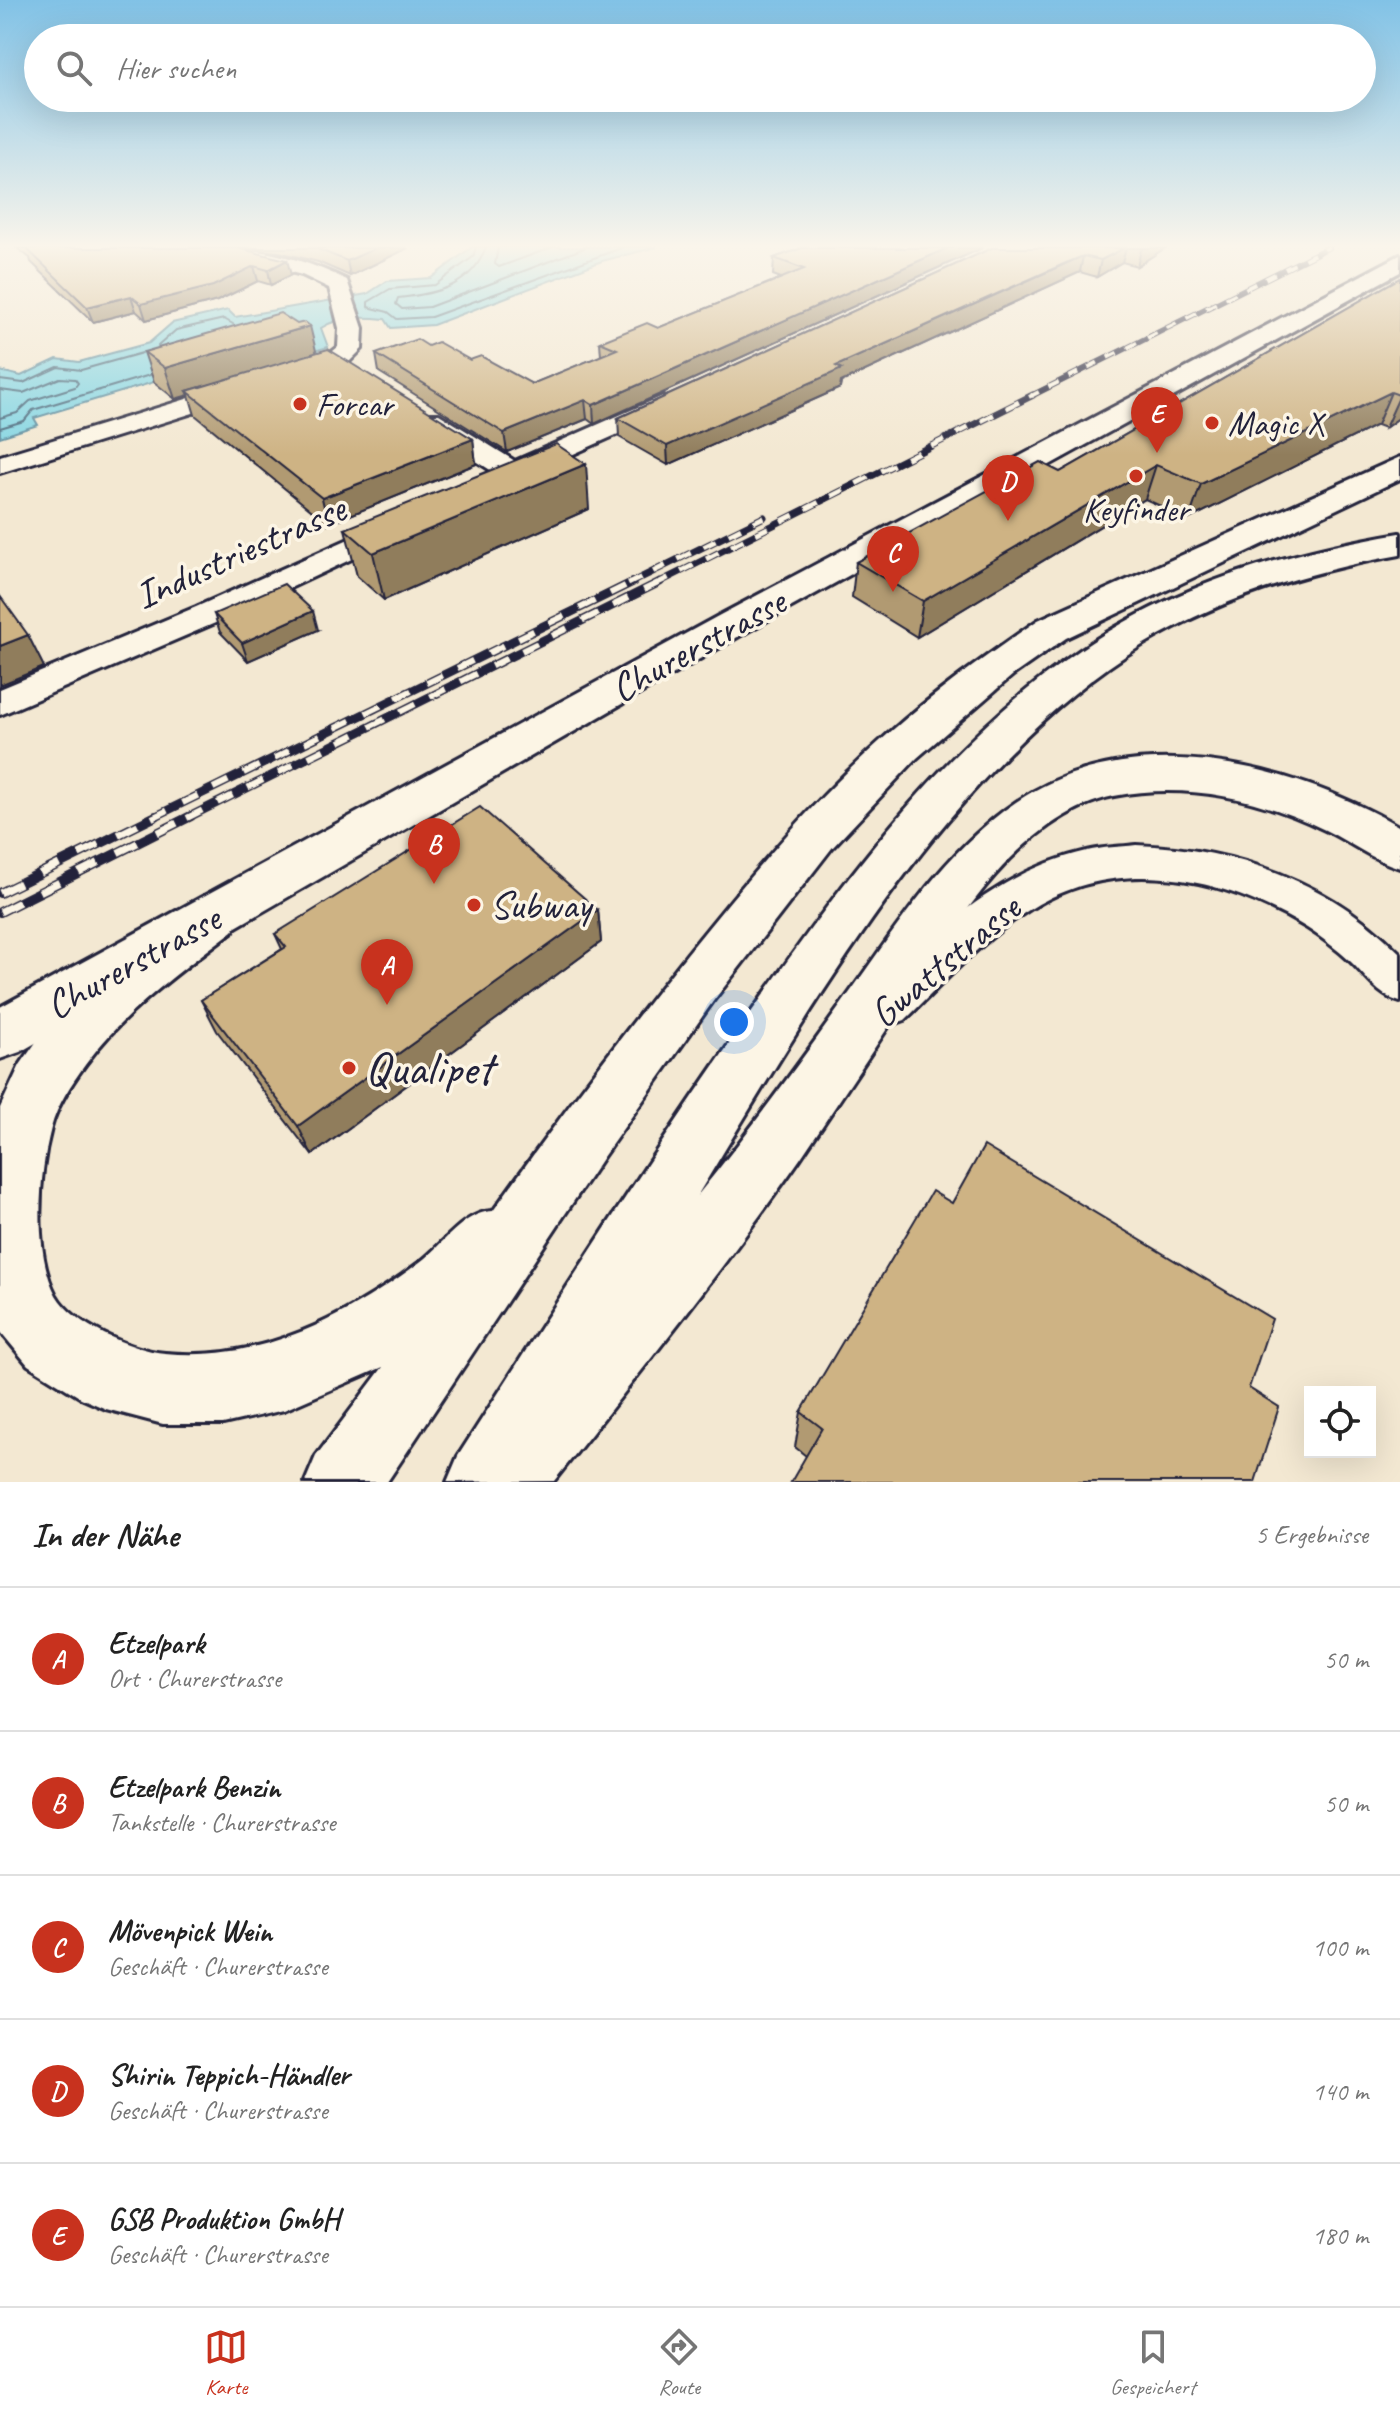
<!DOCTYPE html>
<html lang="de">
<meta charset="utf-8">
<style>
:root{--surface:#fff;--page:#f2f2f2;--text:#222;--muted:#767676;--line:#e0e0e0;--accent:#c8321e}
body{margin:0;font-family:Caveat,sans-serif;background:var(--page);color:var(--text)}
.controls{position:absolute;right:24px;bottom:24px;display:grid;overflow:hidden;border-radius:0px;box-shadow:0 8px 32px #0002}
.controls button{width:72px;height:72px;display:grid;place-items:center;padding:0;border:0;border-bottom:2px solid var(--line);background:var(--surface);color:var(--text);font:40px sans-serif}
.you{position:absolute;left:734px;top:1022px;width:28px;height:28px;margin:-20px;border:6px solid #fff;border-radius:50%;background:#1a73e8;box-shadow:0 0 0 12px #1a73e833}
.badge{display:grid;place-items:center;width:52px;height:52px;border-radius:50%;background:var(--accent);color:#fff;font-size:26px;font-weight:700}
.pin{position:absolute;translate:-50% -66px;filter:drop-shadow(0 2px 4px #0008)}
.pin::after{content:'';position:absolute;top:42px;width:28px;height:24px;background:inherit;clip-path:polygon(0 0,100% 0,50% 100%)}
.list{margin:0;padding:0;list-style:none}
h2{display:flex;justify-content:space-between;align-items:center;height:104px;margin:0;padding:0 32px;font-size:34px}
h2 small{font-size:26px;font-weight:400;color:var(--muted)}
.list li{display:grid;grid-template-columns:52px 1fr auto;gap:24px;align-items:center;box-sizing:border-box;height:144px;padding:0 32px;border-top:2px solid var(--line)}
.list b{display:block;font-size:30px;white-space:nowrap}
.list p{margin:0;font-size:26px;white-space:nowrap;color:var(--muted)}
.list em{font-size:26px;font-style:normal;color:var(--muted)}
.icon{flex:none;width:44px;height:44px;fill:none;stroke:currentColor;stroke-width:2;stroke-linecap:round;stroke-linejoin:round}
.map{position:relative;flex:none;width:1400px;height:1482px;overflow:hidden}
.search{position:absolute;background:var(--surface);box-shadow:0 8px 32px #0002;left:24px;right:24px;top:24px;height:88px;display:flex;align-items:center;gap:20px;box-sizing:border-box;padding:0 28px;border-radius:44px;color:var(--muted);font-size:30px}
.sheet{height:824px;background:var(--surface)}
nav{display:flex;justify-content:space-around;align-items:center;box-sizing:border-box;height:112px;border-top:2px solid var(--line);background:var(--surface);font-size:22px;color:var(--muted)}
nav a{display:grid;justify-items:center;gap:4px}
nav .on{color:var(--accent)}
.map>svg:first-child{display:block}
.water{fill:#87d6e3;stroke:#5f8ea0;stroke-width:2}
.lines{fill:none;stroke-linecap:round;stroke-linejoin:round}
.shore{stroke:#4a6a7e;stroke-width:2}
.street-casing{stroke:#22223b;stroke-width:6}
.primary-casing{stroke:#22223b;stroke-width:6}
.highway-casing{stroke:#22223b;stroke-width:6}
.street{fill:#fcf5e5;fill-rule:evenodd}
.primary{fill:#fcf5e5;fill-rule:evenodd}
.highway{fill:#fcf5e5;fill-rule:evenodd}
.rail-far3-casing{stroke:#22223b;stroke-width:6}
.rail-far2-casing{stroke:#22223b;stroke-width:7}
.rail-far1-casing{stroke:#22223b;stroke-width:9}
.rail-casing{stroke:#22223b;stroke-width:10}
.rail-far3{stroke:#fcf5e5;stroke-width:4;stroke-dasharray:11;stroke-linecap:butt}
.rail-far2{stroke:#fcf5e5;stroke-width:5;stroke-dasharray:14;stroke-linecap:butt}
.rail-far1{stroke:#fcf5e5;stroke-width:6;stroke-dasharray:17;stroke-linecap:butt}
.rail{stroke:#fcf5e5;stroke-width:7;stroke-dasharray:22;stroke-linecap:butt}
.wall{fill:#b19a72;stroke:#22223b;stroke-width:2}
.shaded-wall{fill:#907d5c;stroke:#22223b;stroke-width:2}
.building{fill:#ceb384;stroke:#22223b;stroke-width:2}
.poi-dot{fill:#c8321e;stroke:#fcf5e5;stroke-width:3}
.labels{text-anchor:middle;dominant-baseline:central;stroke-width:7;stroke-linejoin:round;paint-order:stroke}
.far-poi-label{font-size:34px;fill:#22223b;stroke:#fcf5e5;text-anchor:start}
.street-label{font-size:40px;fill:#22223b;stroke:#fcf5e5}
.poi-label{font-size:40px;fill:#22223b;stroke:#fcf5e5;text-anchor:start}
.near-poi-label{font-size:48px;fill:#22223b;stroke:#fcf5e5;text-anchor:start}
</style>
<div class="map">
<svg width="1400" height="1482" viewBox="0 0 1400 1482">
<rect width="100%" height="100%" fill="#f3e8d2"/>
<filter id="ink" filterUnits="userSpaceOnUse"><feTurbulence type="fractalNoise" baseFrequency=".0125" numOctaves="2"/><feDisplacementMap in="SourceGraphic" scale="16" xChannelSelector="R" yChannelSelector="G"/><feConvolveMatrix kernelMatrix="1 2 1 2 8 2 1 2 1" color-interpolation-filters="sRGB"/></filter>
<g filter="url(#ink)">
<path class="water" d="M472,247H657L602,261L433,325L391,328L385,319C364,317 339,316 321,328L328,347L304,354L287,342L34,418L38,425L0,437V371L21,376L57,359L79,362L149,343L172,323L228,310L235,317L367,294L387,281L431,278Z"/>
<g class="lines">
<path class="shore" d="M476,247L473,257L435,285L390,289L368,302V307L388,312L397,319L431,317L624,247
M486,247C472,287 435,294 398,298L396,304L402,309L429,307L587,247
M498,247L495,264L499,267L553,247
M158,346L176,330L224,319L233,324
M0,380L23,383L58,367L81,370L142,353
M0,390L23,393L60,378L75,379L78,383L75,387L30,401L17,413L0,418
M0,428L24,421L33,410L150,375"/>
<g class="street-casing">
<path id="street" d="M207,247C256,247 303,258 347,280L363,328L362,349L346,365L293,382L284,379L280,374L284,369L328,355L338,347L339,328L329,288L302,275L210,251Z
M242,382L251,385L255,390L251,395L0,473V456Z
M663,396L672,398L676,404L672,410L513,481L503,478L421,426L417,420L421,414H439L515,461Z
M398,517L409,520L413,526L409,532L220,621L0,715V689L196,607Z
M1136,845C1237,849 1327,880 1400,953V1002C1377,995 1367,977 1350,961C1337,949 1321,937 1307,928C1224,877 1119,854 1032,908C984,938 945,981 905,1020L888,1026L871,1020L864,1006L871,992C936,932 998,871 1087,851C1103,847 1120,847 1136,845Z"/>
</g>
<g class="primary-casing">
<path id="primary" d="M1400,255V272L748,631L20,1052L0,1059V1007L720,615Z"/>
</g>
<g class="highway-casing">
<path id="highway" d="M1400,457V479L1066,638L1013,675L917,758L832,848L714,1000L603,1157L387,1482H305L316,1456L383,1367L284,1410L223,1424H163L106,1409L81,1398L28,1365L0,1331V1108L20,1065L46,1028L115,963L197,903L215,897L233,903L241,917L233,931C181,971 124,1011 85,1065C71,1084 57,1105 51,1128C39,1173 33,1252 56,1295C73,1325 132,1350 165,1353C262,1362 345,1318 420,1262C443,1245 463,1212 493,1211C555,1123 620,1038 687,954C749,877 813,800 888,734C935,692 986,656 1038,620Z
M1400,533V555C1310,571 1223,597 1144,644C951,761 812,1007 697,1196C752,1128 803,1058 853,988C901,921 947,849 1016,802C1130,725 1289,762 1400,827V868C1373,860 1350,842 1325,830C1260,798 1186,782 1114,796C1068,805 1025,841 995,875C960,915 933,959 904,1003C870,1055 835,1107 800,1159C723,1270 638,1375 554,1481L447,1482L458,1456C550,1313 641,1170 738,1031C836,891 937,748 1080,650C1175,584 1288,552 1400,533Z"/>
</g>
<use href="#street" class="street"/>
<use href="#primary" class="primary"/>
<use href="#highway" class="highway"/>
<g class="rail-far3-casing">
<path id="rail-far3" d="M1029,397L1329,247"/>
</g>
<g class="rail-far2-casing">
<path id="rail-far2" d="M628,584L764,517
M656,584L1033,395"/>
</g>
<g class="rail-far1-casing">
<path id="rail-far1" d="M152,818L633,582
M187,818L660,582"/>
</g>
<g class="rail-casing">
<path id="rail" d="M0,893L156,816
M0,912L191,816"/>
</g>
<use href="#rail-far3" class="rail-far3"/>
<use href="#rail-far2" class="rail-far2"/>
<use href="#rail-far1" class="rail-far1"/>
<use href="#rail" class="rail"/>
</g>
<path class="wall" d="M17,248H237L291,275L271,285L258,281L217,301L146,320L136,311L93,322L31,262L30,258Z
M237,248H408L350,276L318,262L279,252Z
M802,248H982L594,424L587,419L507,452L379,372L376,354L428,346L470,360L532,384L601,356L600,342L658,328L781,278L773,275L774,258Z
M992,248H1165L1137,266L1122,262L1097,277L1080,272L841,382L840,388L668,465L619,437L618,418Z
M1400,278V417L1385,428L1377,425L1189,519L1145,499L917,637L852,597L856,562L1060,472Z
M144,352H316L473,439L476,464L328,524L195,415L189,395L175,399L154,382Z
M589,509L384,600L357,576L345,529Z
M214,614L318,630L248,661L220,632Z
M598,910L601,942L312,1155L217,1031L201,1000L282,949L275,934Z
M1249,1388L806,1456L795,1447L801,1412Z"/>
<path class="shaded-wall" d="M376,248H408L350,276L347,261Z
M948,248H982L594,424L593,405Z
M1124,248H1126L1122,262L1097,277L1101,260Z
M1144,248H1165L1137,266L1141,250Z
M1083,256L1080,272L841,382L840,388L668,465L667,446L836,366Z
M287,260L291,275L271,285L268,270Z
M254,266L258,281L217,301L146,320L141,304Z
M131,296L136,311L93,322L87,307Z
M310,326L317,355L187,391L189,395L175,399L165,368Z
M1391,392L1377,425L1189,519L1201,484Z
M1400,395V417L1385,428Z
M585,400L587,419L507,452L504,433Z
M473,439L476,464L328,524L322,498Z
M586,464L589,509L384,600L373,553Z
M1156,465L1145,499L917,637L923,601Z
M313,611L318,630L248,661L242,643Z
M28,635L44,667L0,685V646Z
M598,910L601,942L312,1155L298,1126Z"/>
<path class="building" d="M26,248H237L287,260L268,270L254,266L213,286L141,304L131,296L87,307Z
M315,248H376L347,261Z
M802,248H948L593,405L585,400L504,433L376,354L417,339L428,346L438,342L470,360L481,356L532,384L617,349L600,342L647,323L658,328L804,269L774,258Z
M992,248H1124L1101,260L1083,256L1066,263L836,366L842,369L667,446L618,418Z
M1400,278L1399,395L1391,392L1201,484L1156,465L923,601L856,562L1040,462L1060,472Z
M280,313L297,324L305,322L310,326L165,368L144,352Z
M328,349L473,439L322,498L187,391Z
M556,444L586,464L373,553L345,529Z
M284,584L313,611L242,643L214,614Z
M0,596L28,635L0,646Z
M480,807L598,910L298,1126L201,1000L286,947L275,934Z
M984,1146L1272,1319L1249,1388L1279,1407L1255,1482H791L822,1428L801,1412L932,1191L952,1203Z"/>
</g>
<linearGradient id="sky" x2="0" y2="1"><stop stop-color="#81c2e6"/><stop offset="0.54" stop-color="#faf5eb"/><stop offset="1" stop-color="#faf5eb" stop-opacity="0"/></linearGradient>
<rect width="1400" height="455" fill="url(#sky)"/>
<g class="poi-dot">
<circle cx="300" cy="404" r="8"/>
<circle cx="1212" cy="423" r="8"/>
<circle cx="1136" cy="476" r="8"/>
<circle cx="474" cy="905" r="8"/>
<circle cx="349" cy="1068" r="8"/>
</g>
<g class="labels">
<g class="far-poi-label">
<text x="316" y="404">Forcar</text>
<text x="1228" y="423">Magic X</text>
<text x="1136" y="509" text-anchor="middle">Keyfinder</text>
</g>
<g class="street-label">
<text transform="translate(240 552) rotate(-24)">Industriestrasse</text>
<text transform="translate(698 645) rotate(-29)">Churerstrasse</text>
<text transform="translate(945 961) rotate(-40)">Gwattstrasse</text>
<text transform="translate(133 962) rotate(-29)">Churerstrasse</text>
</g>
<g class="poi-label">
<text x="490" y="905">Subway</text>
</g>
<g class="near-poi-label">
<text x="365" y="1068">Qualipet</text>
</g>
</g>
</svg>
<div class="controls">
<button><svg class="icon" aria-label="locate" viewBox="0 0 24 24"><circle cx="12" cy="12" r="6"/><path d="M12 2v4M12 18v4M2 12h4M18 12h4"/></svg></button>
</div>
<div class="you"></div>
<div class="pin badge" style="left:387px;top:1005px">A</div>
<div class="pin badge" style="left:434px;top:884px">B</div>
<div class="pin badge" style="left:893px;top:592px">C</div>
<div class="pin badge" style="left:1008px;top:521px">D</div>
<div class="pin badge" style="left:1157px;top:453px">E</div>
<div class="search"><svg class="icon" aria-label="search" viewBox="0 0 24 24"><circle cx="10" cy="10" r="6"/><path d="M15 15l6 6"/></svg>Hier suchen</div>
</div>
<section class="sheet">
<h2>In der Nähe<small>5 Ergebnisse</small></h2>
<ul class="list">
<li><span class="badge">A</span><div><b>Etzelpark</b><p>Ort · Churerstrasse</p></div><em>50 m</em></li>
<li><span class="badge">B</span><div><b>Etzelpark Benzin</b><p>Tankstelle · Churerstrasse</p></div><em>50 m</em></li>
<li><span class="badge">C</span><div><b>Mövenpick Wein</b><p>Geschäft · Churerstrasse</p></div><em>100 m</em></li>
<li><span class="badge">D</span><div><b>Shirin Teppich-Händler</b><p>Geschäft · Churerstrasse</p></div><em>140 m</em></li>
<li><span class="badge">E</span><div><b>GSB Produktion GmbH</b><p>Geschäft · Churerstrasse</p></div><em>180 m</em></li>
</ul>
</section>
<nav>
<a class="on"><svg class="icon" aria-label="map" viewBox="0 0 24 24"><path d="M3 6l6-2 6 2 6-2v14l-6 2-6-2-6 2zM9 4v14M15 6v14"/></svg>Karte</a>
<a><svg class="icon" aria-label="directions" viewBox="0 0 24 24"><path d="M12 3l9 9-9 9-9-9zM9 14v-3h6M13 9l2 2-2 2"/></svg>Route</a>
<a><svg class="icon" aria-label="saved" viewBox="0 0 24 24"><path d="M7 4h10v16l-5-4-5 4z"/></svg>Gespeichert</a>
</nav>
